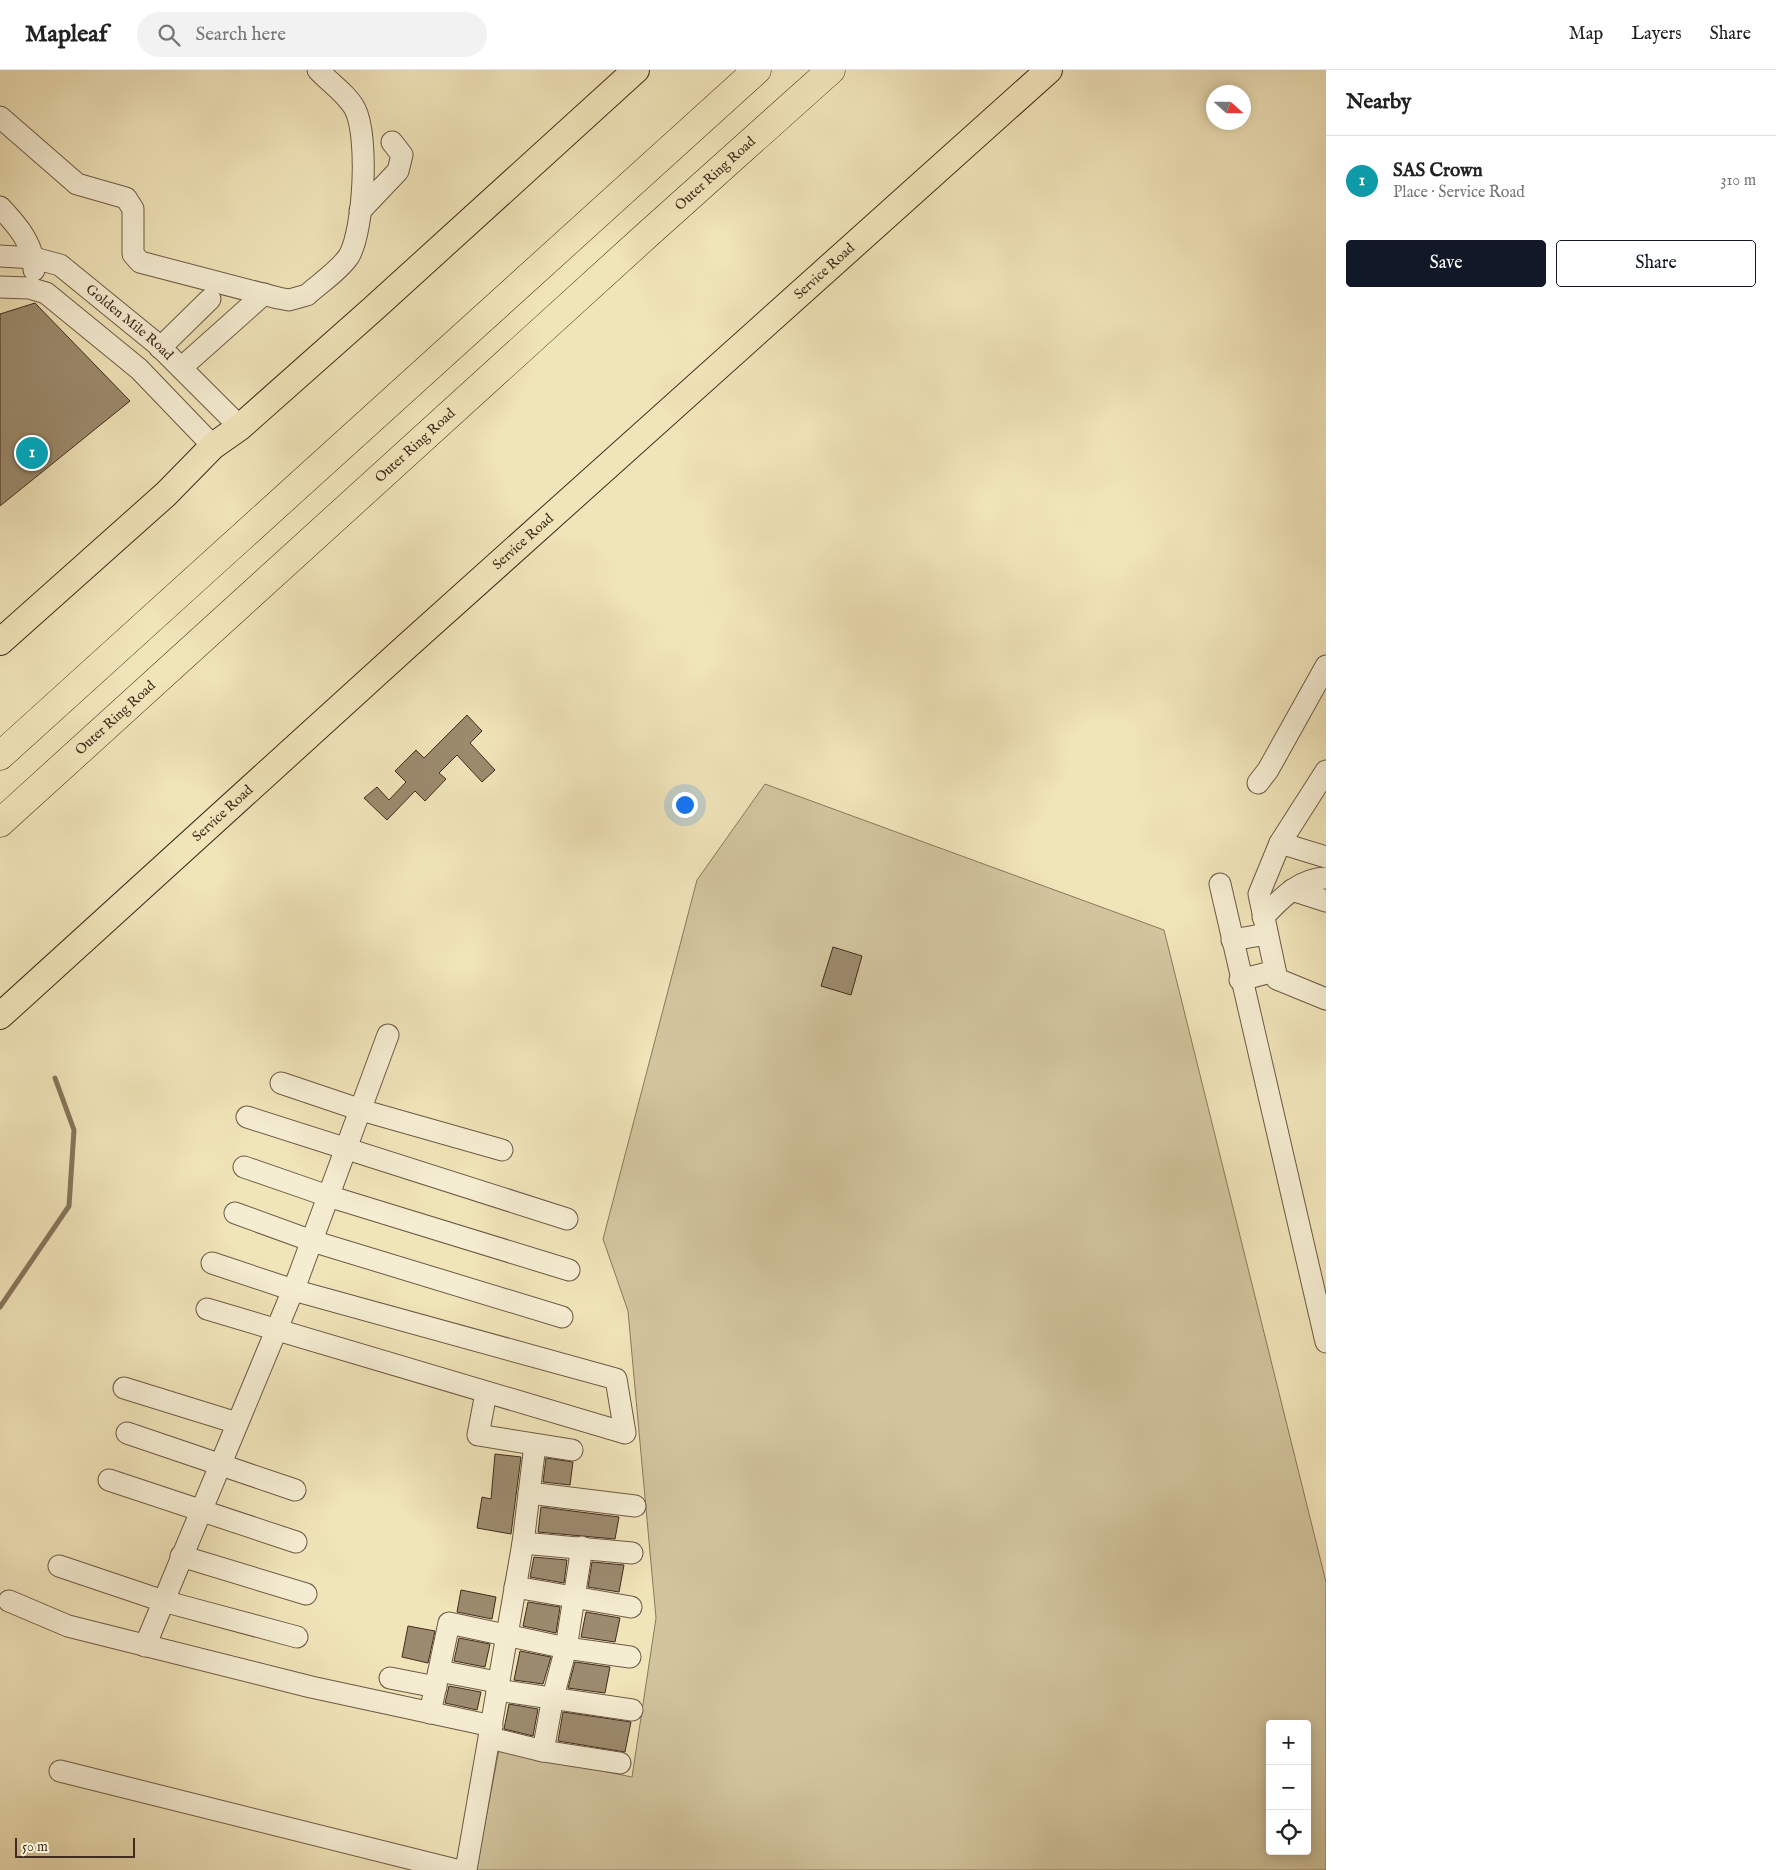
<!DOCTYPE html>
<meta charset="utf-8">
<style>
:root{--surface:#fff;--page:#f2f2f2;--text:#222;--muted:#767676;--line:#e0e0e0;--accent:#111827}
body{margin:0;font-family:"IM FELL English",serif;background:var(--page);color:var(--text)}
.controls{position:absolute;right:15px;bottom:15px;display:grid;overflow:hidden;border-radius:5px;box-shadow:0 2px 12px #0003}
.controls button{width:45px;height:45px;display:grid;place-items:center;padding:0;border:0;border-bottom:1px solid var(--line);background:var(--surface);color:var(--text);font:25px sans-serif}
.compass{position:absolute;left:1206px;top:15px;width:45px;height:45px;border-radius:50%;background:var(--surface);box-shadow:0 2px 12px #0003;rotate:111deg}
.scale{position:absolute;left:15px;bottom:12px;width:120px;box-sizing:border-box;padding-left:5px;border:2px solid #422b1d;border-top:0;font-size:14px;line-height:18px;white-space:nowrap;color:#422b1d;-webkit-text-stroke:4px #f5edd2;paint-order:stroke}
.you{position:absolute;left:684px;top:734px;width:18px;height:18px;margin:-12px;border:4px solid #fff;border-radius:50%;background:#1a73e8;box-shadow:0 0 0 8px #1a73e833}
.badge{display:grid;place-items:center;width:32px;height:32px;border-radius:50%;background:var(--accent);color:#fff;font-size:16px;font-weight:700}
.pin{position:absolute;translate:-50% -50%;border:2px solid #fff;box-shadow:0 1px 5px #0006}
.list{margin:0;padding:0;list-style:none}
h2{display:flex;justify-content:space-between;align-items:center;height:65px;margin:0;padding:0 20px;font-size:21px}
h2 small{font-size:16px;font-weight:400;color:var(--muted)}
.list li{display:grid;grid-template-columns:32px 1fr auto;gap:15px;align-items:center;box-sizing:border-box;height:90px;padding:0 20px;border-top:1px solid var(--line)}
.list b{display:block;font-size:19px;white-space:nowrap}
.list p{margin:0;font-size:16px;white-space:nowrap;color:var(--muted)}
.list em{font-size:16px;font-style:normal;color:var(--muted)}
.actions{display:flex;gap:10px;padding:15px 20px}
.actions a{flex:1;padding:11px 0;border:1px solid var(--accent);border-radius:5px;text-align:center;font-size:18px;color:var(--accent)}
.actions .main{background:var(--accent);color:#fff}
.icon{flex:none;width:28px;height:28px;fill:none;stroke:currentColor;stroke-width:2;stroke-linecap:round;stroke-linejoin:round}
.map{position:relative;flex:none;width:1326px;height:1800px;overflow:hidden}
header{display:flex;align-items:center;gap:30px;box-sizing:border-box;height:70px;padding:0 25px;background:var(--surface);border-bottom:1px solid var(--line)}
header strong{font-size:24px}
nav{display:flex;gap:28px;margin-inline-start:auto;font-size:18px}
.search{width:350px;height:45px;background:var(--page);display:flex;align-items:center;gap:12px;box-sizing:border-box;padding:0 18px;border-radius:28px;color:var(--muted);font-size:19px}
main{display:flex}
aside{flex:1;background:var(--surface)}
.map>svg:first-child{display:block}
.green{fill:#d2c59e;stroke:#8a785e;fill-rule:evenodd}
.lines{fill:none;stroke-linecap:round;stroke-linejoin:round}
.stream{stroke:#87745b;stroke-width:5}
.building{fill:#9c8b6e;stroke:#422b1d}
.minor-casing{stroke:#6e5944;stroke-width:23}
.major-casing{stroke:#422b1d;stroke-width:28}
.highway-casing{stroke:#422b1d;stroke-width:29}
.minor{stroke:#f5edd2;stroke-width:21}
.major{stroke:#f0e4b9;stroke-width:26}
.highway{stroke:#f0e4b9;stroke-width:28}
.labels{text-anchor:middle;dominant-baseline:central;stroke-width:4;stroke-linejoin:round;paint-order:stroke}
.street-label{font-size:14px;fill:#422b1d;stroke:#f5edd2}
</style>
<header>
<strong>Mapleaf</strong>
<div class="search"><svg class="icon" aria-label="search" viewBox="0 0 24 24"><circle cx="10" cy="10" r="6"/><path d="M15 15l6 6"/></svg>Search here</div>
<nav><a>Map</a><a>Layers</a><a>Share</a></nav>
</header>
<main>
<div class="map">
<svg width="1326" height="1800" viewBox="0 0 1326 1800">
<rect width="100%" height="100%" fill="#f0e4b9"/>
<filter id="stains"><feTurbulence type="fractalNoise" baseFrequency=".004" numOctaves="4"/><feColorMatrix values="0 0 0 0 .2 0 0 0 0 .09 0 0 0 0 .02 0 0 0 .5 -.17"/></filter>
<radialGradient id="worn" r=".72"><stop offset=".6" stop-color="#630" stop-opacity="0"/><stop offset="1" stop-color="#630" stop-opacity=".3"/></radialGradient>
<path class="green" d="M765,714L1164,860L1326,1512V1800H476L499,1680L632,1707L656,1548L628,1241L603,1169L697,810ZM1270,1654H1307V1781H1270Z"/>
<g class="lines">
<path class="stream" d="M0,1237L69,1136L74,1060L55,1008"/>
</g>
<path class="building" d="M35,233L130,331L0,436V244Z
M467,645L482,661L470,673L495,700L482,712L457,685L439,703L446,709L425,731L415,721L387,750L364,728L377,717L389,730L406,712L395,701L416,680L424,688Z
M833,877L862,886L851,925L821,916Z
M495,1384L521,1387L511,1464L477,1458L482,1427L491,1429Z
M546,1388L573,1392L570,1415L543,1412Z
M541,1437L619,1447L615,1469L538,1462Z
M534,1487L567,1490L564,1513L530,1507Z
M592,1492L624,1495L619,1522L588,1517Z
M461,1520L496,1527L492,1549L457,1542Z
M528,1532L560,1537L556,1563L523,1556Z
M586,1542L620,1548L615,1572L581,1567Z
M408,1556L435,1561L428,1593L402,1587Z
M459,1568L490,1574L485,1597L454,1591Z
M520,1581L551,1587L543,1614L514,1610Z
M575,1592L610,1597L605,1623L568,1618Z
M449,1616L481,1622L477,1640L445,1633Z
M509,1634L538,1639L533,1666L504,1659Z
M563,1642L631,1652L625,1682L558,1671Z"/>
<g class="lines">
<g class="minor-casing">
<g id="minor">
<path d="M0,47L77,114L126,128L133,139V184L140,192L278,228L289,230L307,225C320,213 339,201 349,186C364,160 369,66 355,39C347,24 329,12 318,0"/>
<path d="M0,137C17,155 34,174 34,200"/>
<path d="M360,141L398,101L402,85L392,72"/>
<path id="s1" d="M0,186L34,188L60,195L157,274L240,357"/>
<path d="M0,217L29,218L46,223L139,299L213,376"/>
<path d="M160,278L210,229"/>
<path d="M181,298L264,224"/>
<path d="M1326,701L1280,773L1259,824L1277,909L1326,929"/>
<path d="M1258,713L1268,700L1326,596"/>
<path d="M1280,773L1326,787"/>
<path d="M1220,814L1326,1272"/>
<path d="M1292,820L1326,831"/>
<path d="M1263,847C1281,829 1298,809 1326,808"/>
<path d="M1232,870L1267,864"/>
<path d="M1240,910L1275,901"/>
<path d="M281,1013L361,1040L502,1080"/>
<path d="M247,1047L567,1149"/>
<path d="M244,1097L328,1126L569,1200"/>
<path d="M235,1143L312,1171L562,1247"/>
<path d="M207,1239L625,1363L616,1309L293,1220L212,1193"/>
<path d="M124,1318L237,1353"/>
<path d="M486,1323L478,1365L572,1380"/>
<path d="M127,1363L295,1420"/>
<path d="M109,1410L296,1472"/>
<path d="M529,1423L635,1436"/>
<path d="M523,1473L632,1483"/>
<path d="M181,1486L306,1524"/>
<path d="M59,1496L163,1531L297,1567"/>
<path d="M515,1517L631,1537"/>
<path d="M9,1531L68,1556L311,1617L492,1656"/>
<path d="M145,1576L298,1208L388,965"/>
<path d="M439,1601L497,1612"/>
<path d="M390,1608L436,1617"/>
<path d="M497,1620L632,1640"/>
<path d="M430,1643L449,1553L566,1578L630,1587"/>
<path d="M490,1668L543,1681L553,1627L566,1578L582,1477"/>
<path d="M543,1681L620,1693"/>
<path d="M60,1701L456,1800"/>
<path d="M466,1800L523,1473L535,1375"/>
</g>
</g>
<g class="major-casing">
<g id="major">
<path d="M0,572L166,424L213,376L240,357L373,239L636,0"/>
<path id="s2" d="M0,946L407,576L1049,0"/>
</g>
</g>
<g class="highway-casing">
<g id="highway">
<path d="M0,686L757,0"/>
<path id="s3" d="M0,753L648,164L831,0"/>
</g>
</g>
<use href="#minor" class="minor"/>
<use href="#major" class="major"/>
<use href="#highway" class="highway"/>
</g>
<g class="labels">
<g class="street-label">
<text stroke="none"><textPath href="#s3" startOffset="966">Outer Ring Road</textPath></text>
<text stroke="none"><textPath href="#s2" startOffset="1111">Service Road</textPath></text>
<text stroke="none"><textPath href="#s1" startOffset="151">Golden Mile Road</textPath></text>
<text stroke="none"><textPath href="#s3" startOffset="561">Outer Ring Road</textPath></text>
<text stroke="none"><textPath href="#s2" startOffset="706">Service Road</textPath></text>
<text stroke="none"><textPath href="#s3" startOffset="156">Outer Ring Road</textPath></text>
<text stroke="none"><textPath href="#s2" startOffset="301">Service Road</textPath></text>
</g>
</g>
<rect width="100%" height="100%" filter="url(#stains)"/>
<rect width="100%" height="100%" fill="url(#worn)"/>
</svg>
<div class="controls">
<button>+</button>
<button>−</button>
<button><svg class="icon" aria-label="locate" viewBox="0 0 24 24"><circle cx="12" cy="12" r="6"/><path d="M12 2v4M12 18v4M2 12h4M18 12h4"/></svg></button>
</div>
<svg class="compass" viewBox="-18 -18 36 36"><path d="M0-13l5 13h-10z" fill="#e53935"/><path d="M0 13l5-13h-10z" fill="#767676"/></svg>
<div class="scale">50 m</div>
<div class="you"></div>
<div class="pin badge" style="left:32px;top:383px;background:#0f9aa8">1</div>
</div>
<aside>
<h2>Nearby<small></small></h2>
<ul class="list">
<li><span class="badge" style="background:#0f9aa8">1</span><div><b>SAS Crown</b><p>Place · Service Road</p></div><em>310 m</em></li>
</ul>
<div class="actions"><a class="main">Save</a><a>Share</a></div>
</aside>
</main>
